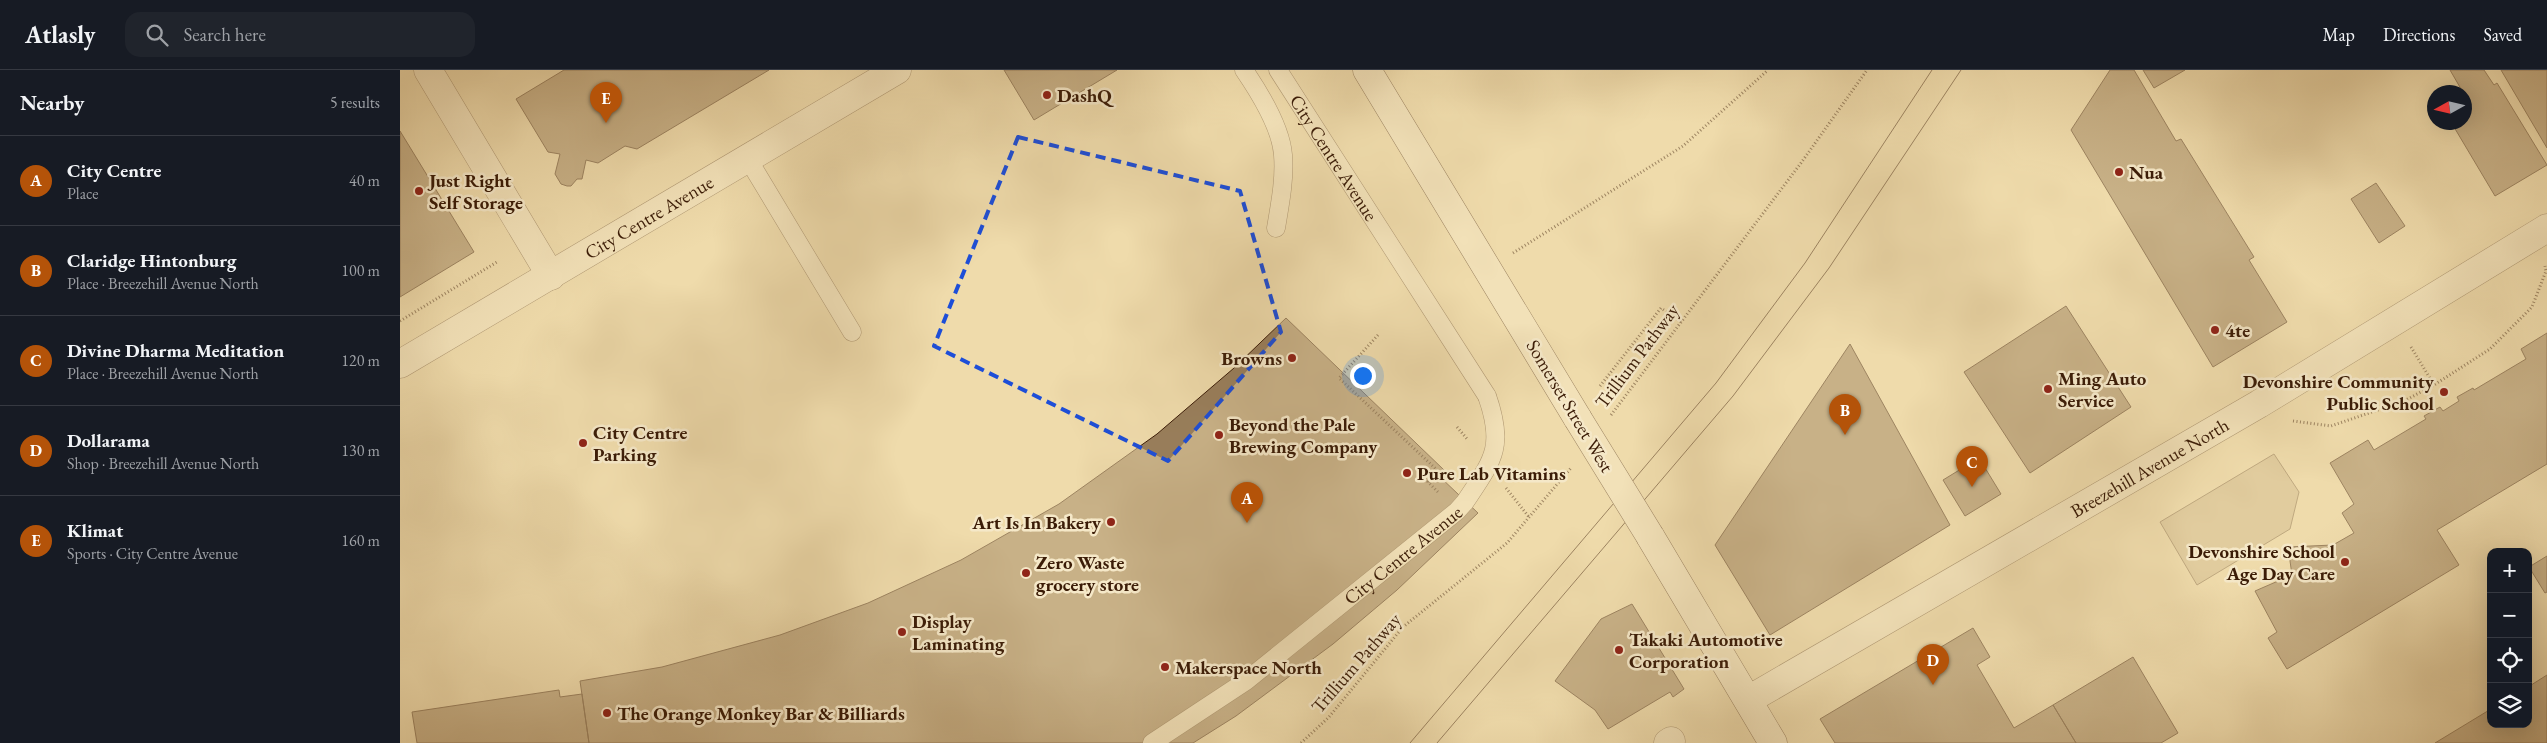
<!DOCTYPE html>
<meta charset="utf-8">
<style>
:root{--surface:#171b24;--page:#20242c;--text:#f1f3f6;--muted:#9ea1a6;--line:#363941;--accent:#b45309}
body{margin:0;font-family:"EB Garamond",serif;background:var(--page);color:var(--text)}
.controls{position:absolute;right:15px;bottom:15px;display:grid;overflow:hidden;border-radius:10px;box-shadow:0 5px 20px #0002}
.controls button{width:45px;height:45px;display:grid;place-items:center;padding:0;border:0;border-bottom:1px solid var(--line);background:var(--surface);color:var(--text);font:25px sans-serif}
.compass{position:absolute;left:2027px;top:15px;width:45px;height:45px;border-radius:50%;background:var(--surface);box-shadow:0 5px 20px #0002;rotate:262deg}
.you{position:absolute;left:962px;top:305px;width:18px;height:18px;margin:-12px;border:4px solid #fff;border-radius:50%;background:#1a73e8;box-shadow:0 0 0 8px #1a73e833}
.badge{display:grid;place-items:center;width:32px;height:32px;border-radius:50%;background:var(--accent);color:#fff;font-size:16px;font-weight:700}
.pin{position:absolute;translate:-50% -41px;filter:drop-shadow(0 1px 2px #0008)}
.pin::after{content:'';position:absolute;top:26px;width:18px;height:15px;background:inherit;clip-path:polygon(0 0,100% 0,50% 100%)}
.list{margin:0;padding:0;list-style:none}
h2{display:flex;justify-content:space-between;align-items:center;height:65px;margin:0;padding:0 20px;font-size:21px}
h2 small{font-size:16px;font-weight:400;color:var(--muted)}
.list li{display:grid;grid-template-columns:32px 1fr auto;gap:15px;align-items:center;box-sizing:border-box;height:90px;padding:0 20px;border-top:1px solid var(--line)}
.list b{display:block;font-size:19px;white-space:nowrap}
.list p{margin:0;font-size:16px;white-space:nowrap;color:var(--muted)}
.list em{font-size:16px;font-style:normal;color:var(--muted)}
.icon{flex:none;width:28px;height:28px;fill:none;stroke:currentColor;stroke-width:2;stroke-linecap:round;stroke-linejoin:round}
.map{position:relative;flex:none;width:2147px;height:673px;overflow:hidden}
header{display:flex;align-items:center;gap:30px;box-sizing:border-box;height:70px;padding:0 25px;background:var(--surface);border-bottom:1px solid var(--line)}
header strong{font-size:24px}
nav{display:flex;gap:28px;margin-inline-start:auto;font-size:18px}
.search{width:350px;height:45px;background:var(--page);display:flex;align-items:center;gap:12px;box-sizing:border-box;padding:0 18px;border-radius:15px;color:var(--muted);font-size:19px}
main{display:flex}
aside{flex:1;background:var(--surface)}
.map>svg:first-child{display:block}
.green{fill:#d0bb8f;stroke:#866c4b}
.building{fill:#997f5c;stroke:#3b1c07}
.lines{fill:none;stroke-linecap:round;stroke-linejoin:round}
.lane-casing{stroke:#684c30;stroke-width:19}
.street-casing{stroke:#684c30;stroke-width:29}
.secondary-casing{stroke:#3b1c07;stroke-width:29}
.path{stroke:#3b1c07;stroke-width:3;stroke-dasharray:1 2.5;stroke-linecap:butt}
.lane{stroke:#f5e8c8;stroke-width:18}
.street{stroke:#f5e8c8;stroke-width:28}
.secondary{stroke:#f5e8c8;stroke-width:28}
.tram{stroke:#3b1c07;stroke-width:1}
.lane-bridge-casing{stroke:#684c30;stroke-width:19;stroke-linecap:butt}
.secondary-bridge-casing{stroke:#3b1c07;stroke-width:29;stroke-linecap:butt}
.lane-bridge{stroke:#f5e8c8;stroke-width:18}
.secondary-bridge{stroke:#f5e8c8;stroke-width:28}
.marked{fill:none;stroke:#1d4ed8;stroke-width:4;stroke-dasharray:10 6;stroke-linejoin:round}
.poi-dot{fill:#8f2418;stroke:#f5e8c8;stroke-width:2}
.labels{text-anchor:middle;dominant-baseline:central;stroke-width:5;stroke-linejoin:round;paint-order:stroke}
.poi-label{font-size:19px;font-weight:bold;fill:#3b1c07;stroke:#f5e8c8;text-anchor:start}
.street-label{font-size:19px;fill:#3b1c07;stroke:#f5e8c8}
</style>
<header>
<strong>Atlasly</strong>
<div class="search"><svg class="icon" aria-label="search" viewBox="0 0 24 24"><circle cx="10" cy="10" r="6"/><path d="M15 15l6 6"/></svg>Search here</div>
<nav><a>Map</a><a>Directions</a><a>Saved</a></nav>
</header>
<main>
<aside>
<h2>Nearby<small>5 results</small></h2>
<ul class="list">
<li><span class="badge">A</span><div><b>City Centre</b><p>Place</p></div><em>40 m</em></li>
<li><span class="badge">B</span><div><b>Claridge Hintonburg</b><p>Place · Breezehill Avenue North</p></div><em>100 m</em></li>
<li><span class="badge">C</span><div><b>Divine Dharma Meditation</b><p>Place · Breezehill Avenue North</p></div><em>120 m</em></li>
<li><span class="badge">D</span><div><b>Dollarama</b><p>Shop · Breezehill Avenue North</p></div><em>130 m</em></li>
<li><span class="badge">E</span><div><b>Klimat</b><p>Sports · City Centre Avenue</p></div><em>160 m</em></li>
</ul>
</aside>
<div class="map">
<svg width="2147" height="673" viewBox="0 0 2147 673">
<rect width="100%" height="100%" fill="#efdbab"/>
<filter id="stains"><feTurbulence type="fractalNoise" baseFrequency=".004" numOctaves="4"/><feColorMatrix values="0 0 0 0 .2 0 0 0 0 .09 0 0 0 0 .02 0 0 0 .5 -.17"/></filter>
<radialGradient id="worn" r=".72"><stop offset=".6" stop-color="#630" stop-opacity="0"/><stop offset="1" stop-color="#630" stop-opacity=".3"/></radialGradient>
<path class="green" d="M1874,384L1899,422L1890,459L1797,515L1760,452Z"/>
<path class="building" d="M164,0H369L237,79L225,76L198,93L186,90L182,109H177L171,116H167L161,114L155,104L160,84L148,82L116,29Z
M604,0H717L634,50Z
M1710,0H1734L1776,71L1781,69L1854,187L1849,190L1887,252L1813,297L1671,60Z
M1743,0H1785L1754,18Z
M2050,0H2084L2094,15L2097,13L2147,95L2095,126L2051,52H2064V33L2068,31Z
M2101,0H2147V78Z
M0,61L74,182L0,227Z
M1976,113L2005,156L1979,173L1951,129Z
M1666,236L1731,337L1630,403L1564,302Z
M886,248L1044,400L1039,406L1078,443L997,520L933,574L836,646L793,673H189L180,611L262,597L380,565L468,533L561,490L659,434L757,364L834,298Z
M2147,263V394L2037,460L2059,495L1887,599L1868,568L1877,562L1855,521L1892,505L1888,477L1933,475L1954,463L1942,443L1954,434L1930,393L1968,370L1974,380L2026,349L2024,346L2040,337L2043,341L2059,331L2057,327L2073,318L2074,320L2126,289L2121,279Z
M1450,274L1550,455L1370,565L1315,475Z
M1579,388L1601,424L1565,446L1543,410Z
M2147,486V522L2145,523L2129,497Z
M1232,534L1284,619L1273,627L1270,622L1208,659L1195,640L1155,611L1201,549Z
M1573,558L1590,587L1577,595L1614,658L1653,635L1676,673H1435L1420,649Z
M1733,587L1778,663L1761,673H1676L1653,635Z
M2147,605V673H2035L2091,639V654H2128V617Z
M159,620L160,627L182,624L189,673H17L12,642Z"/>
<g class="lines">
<g class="lane-casing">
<g id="lane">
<path d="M844,0C859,22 881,57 883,85C885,109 880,134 876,158"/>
<path id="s1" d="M878,0L1087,326"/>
<path d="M348,89L452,262"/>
<path id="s2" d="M752,673L846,611L1057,441L1065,432"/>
</g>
</g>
<g class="street-casing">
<g id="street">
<path d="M28,0L151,206"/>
<path id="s3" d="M0,294L497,0"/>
<path id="s4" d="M1348,630L1859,334L2147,158"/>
<path d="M1268,673L1271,671"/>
</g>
</g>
<g class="secondary-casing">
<path id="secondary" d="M967,0L1178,349
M1250,466L1373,673"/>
</g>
<path class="path" d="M1113,183L1283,76L1368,0
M0,251L97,192
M978,265L939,308L1037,400L1028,412L1039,423
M2011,277L2034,315
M1200,316L1261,238L1281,252
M1211,345L1401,93L1467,0
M1893,351L1931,356L2004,331L2034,315L2090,279L2132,237L2146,201L2145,196
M1057,357L1068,370
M1106,418L1129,447
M901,673L929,647L1003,557L1107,473L1171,398"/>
<use href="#lane" class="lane"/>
<use href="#street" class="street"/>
<use href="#secondary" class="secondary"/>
<path class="tram" d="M1010,673L1316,313L1405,193L1532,0
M1037,673L1333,326L1429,198L1561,0"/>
<g class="lane-bridge-casing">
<path id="lane-bridge" d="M1065,432C1093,390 1105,377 1087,326"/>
</g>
<g class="secondary-bridge-casing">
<path id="secondary-bridge" d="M1178,349L1250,466"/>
</g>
<use href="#lane-bridge" class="lane-bridge"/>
<use href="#secondary-bridge" class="secondary-bridge"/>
</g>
<path d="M0 0H2147V673H0ZM618,67L840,121L881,262L768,391L534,276Z" fill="#efdbab" fill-opacity=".55" fill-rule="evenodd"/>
<path class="marked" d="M618,67L840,121L881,262L768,391L534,276Z"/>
<g class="poi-dot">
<circle cx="647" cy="25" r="5"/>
<circle cx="1719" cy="102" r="5"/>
<circle cx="19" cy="121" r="5"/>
<circle cx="1815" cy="260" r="5"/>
<circle cx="892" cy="288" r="5"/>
<circle cx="1648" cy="319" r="5"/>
<circle cx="2044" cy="322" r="5"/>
<circle cx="819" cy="365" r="5"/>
<circle cx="183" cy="373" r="5"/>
<circle cx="1007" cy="403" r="5"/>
<circle cx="711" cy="452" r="5"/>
<circle cx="1945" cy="492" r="5"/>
<circle cx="626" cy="503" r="5"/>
<circle cx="502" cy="562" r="5"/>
<circle cx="1219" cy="580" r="5"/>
<circle cx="765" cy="597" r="5"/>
<circle cx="207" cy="643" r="5"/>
</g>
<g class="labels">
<g class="poi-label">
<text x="657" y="25">DashQ</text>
<text x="1729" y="102">Nua</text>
<text x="29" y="110">Just Right<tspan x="29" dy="22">Self Storage</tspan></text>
<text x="1825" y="260">4te</text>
<text x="882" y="288" text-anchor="end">Browns</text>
<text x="1658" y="308">Ming Auto<tspan x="1658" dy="22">Service</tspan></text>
<text x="2034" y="311" text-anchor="end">Devonshire Community<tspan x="2034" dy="22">Public School</tspan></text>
<text x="829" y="354">Beyond the Pale<tspan x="829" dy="22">Brewing Company</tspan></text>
<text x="193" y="362">City Centre<tspan x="193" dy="22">Parking</tspan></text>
<text x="1017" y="403">Pure Lab Vitamins</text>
<text x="701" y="452" text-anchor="end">Art Is In Bakery</text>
<text x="1935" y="481" text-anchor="end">Devonshire School<tspan x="1935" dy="22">Age Day Care</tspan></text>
<text x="636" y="492">Zero Waste<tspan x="636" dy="22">grocery store</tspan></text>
<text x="512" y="551">Display<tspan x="512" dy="22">Laminating</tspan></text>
<text x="1229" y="569">Takaki Automotive<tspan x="1229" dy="22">Corporation</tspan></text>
<text x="775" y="597">Makerspace North</text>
<text x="217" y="643">The Orange Monkey Bar &amp; Billiards</text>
</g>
<g class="street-label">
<text stroke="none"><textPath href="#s1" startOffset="104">City Centre Avenue</textPath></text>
<text stroke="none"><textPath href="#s3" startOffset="289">City Centre Avenue</textPath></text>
<text transform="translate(1237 286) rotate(-53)">Trillium Pathway</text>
<text transform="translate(1170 336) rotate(59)">Somerset Street West</text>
<text stroke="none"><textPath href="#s4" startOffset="464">Breezehill Avenue North</textPath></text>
<text stroke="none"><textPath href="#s2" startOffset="314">City Centre Avenue</textPath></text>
<text transform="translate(956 593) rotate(-49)">Trillium Pathway</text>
</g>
</g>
<rect width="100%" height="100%" filter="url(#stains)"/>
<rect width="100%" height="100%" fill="url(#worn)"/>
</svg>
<div class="controls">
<button>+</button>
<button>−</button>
<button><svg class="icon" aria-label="locate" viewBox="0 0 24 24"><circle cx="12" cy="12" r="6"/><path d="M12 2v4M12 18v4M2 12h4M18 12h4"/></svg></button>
<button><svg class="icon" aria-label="layers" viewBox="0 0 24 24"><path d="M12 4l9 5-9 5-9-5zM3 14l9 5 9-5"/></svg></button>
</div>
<svg class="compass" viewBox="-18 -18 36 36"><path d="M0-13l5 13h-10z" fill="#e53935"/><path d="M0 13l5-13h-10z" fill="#9ea1a6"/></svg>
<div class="you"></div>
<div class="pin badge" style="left:847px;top:453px">A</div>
<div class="pin badge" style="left:1445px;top:365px">B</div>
<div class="pin badge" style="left:1572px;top:417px">C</div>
<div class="pin badge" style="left:1533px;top:615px">D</div>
<div class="pin badge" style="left:206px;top:53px">E</div>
</div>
</main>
